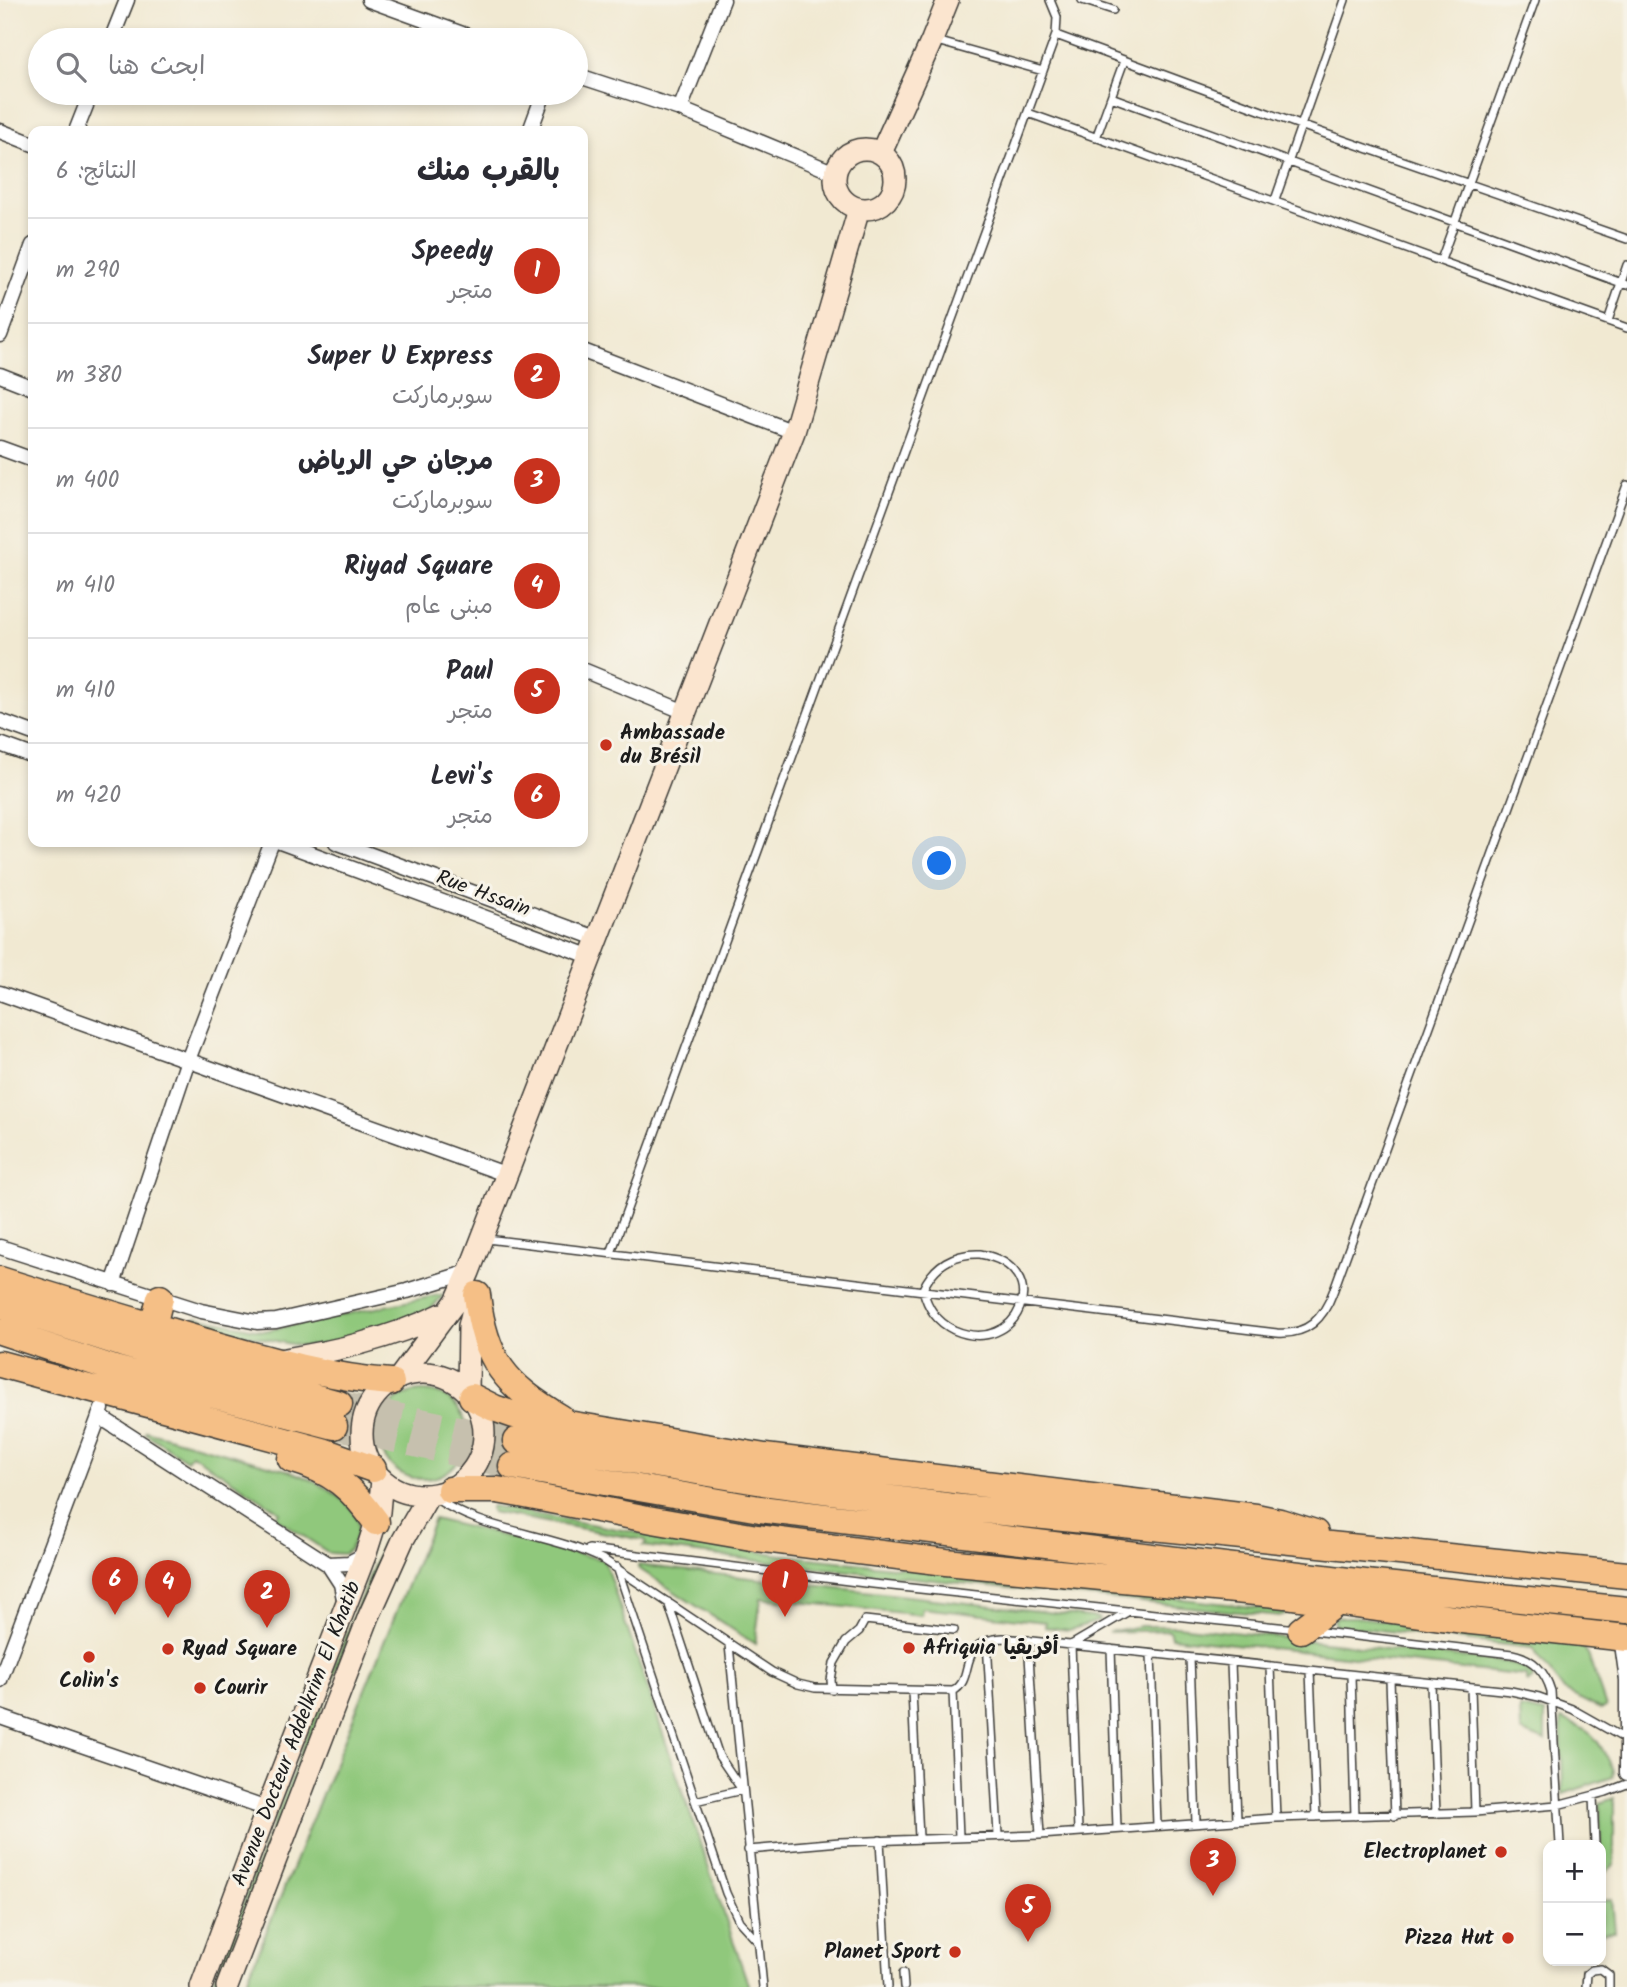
<!DOCTYPE html>
<html lang="ar">
<meta charset="utf-8">
<style>
:root{--surface:#fff;--page:#f7f7f7;--text:#2b2b33;--muted:#7c7c81;--line:#e1e1e2;--accent:#c8321e}
body{margin:0;font-family:Kalam,"Playpen Sans Arabic",sans-serif;background:var(--page);color:var(--text);direction:rtl}
.controls{position:absolute;right:21px;bottom:21px;display:grid;overflow:hidden;border-radius:14px;box-shadow:0 4px 10px #0003}
.controls button{width:63px;height:63px;display:grid;place-items:center;padding:0;border:0;border-bottom:2px solid var(--line);background:var(--surface);color:var(--text);font:35px sans-serif}
.you{position:absolute;left:940px;top:864px;width:24px;height:24px;margin:-18px;border:5px solid #fff;border-radius:50%;background:#1a73e8;box-shadow:0 0 0 10px #1a73e833}
.badge{display:grid;place-items:center;width:46px;height:46px;border-radius:50%;background:var(--accent);color:#fff;font-size:23px;font-weight:700}
.pin{position:absolute;translate:-50% -58px;filter:drop-shadow(0 2px 4px #0008)}
.pin::after{content:'';position:absolute;top:37px;width:24px;height:21px;background:inherit;clip-path:polygon(0 0,100% 0,50% 100%)}
.list{margin:0;padding:0;list-style:none}
h2{display:flex;justify-content:space-between;align-items:center;height:91px;margin:0;padding:0 28px;font-size:30px}
h2 small{font-size:23px;font-weight:400;color:var(--muted)}
.list li{display:grid;grid-template-columns:46px 1fr auto;gap:21px;align-items:center;box-sizing:border-box;height:105px;padding:0 28px;border-top:2px solid var(--line)}
.list b{display:block;font-size:26px;white-space:nowrap}
.list p{margin:0;font-size:23px;white-space:nowrap;color:var(--muted)}
.list em{font-size:23px;font-style:normal;color:var(--muted)}
.icon{flex:none;width:38px;height:38px;fill:none;stroke:currentColor;stroke-width:2;stroke-linecap:round;stroke-linejoin:round}
.map{position:relative;flex:none;width:1627px;height:1987px;overflow:hidden;direction:ltr}
.search{position:absolute;background:var(--surface);box-shadow:0 4px 10px #0003;left:28px;top:28px;width:560px;height:77px;display:flex;align-items:center;gap:18px;box-sizing:border-box;padding:0 24px;border-radius:38px;color:var(--muted);font-size:26px}
.panel{position:absolute;background:var(--surface);box-shadow:0 4px 10px #0003;left:28px;top:126px;width:560px;height:721px;border-radius:14px;direction:rtl}
.map>svg:first-child{display:block}
.grass{fill:#90c87b;stroke:#56724c;stroke-width:2}
.lines{fill:none;stroke-linecap:round;stroke-linejoin:round}
.highway-tunnel{stroke:#c6c0ae;stroke-width:26;stroke-dasharray:26 13;stroke-linecap:butt}
.lane-casing{stroke:#3c3b37;stroke-width:10}
.street-casing{stroke:#3c3b37;stroke-width:17}
.secondary-casing{stroke:#3c3b37;stroke-width:24}
.highway-casing{stroke:#3c3b37;stroke-width:29}
.lane{stroke:#fff;stroke-width:7}
.street{stroke:#fff;stroke-width:14}
.secondary{stroke:#fbe5cf;stroke-width:21}
.highway{stroke:#f5bf86;stroke-width:26}
.poi-dot{fill:#c8321e;stroke:#f7f3e8;stroke-width:2.5}
.labels{text-anchor:middle;dominant-baseline:central;stroke-width:6;stroke-linejoin:round;paint-order:stroke}
.poi-label{font-size:21px;font-weight:bold;fill:#1c1c1c;stroke:#f7f3e8;text-anchor:start}
.street-label{font-size:21px;fill:#1c1c1c;stroke:#f7f3e8}
</style>
<div class="map">
<svg width="1627" height="1987" viewBox="0 0 1627 1987">
<rect width="100%" height="100%" fill="#f7f3e8"/>
<filter id="ink" filterUnits="userSpaceOnUse"><feTurbulence type="fractalNoise" baseFrequency=".0143" numOctaves="2"/><feDisplacementMap in="SourceGraphic" scale="14" xChannelSelector="R" yChannelSelector="G"/><feConvolveMatrix kernelMatrix="1 2 1 2 8 2 1 2 1" color-interpolation-filters="sRGB"/></filter>
<filter id="wash" filterUnits="userSpaceOnUse"><feTurbulence type="fractalNoise" baseFrequency=".00686" numOctaves="4" result="noise"/><feDisplacementMap in="SourceGraphic" scale="28" xChannelSelector="R" yChannelSelector="G"/><feGaussianBlur stdDeviation="1.57" result="paint"/><feColorMatrix in="noise" values="0 0 0 0 0 0 0 0 0 0 0 0 0 0 0 0 0 1.4 0 .05"/><feComposite in="paint" operator="in"/></filter>
<g filter="url(#wash)">
<rect width="100%" height="100%" fill="#f1e9d2"/>
<path class="grass" d="M444,1294L424,1317L338,1345L300,1346L194,1324L196,1317L264,1331Z
M379 1435a44 44 0 1 1 88 0a44 44 0 1 1-88 0Z
M146,1431L290,1471C312,1479 370,1505 356,1536C353,1543 351,1550 344,1554L329,1553L276,1518L280,1512L192,1454L187,1460L145,1433Z
M492,1506L649,1535L782,1555L1227,1604L1284,1611L1286,1614L1283,1616L1227,1611L783,1564L643,1546L646,1543L644,1540L492,1512L490,1508Z
M434,1519L604,1560L749,1987H244Z
M382,1545L383,1548L216,1987H211L315,1714Z
M638,1565L1098,1618L1099,1621L1069,1630L1045,1627V1622L922,1608L921,1615L761,1598L755,1644L638,1568Z
M1337,1617H1356L1580,1644L1588,1654L1606,1707L1600,1709L1564,1691L1532,1648L1336,1625L1333,1621Z
M1141,1626H1177L1505,1662C1514,1665 1528,1668 1533,1677L1528,1682L1526,1681V1676L1171,1637L1169,1630L1108,1632Z
M1520,1708L1545,1713V1741L1521,1731Z
M1561,1719C1598,1733 1596,1738 1614,1771L1613,1777L1563,1794Z
M1614,1798V1865L1607,1871L1601,1867L1600,1803Z
M1612,1899L1615,1932L1601,1933V1900Z"/>
</g>
<g filter="url(#ink)">
<g class="lines">
<path class="highway-tunnel" d="M339,1404L516,1441
M334,1426L512,1466"/>
<g class="lane-casing">
<path id="lane" d="M1082,0L1113,10
M1056,35L1300,125L1627,239
M933,40L1043,71
M1111,97L1627,285
M1028,113L1627,328
M1096,138L1124,61
M1275,200L1345,0
M1441,260L1535,0
M1608,321L1627,265
M487,1239L1277,1333C1308,1335 1323,1319 1333,1292L1627,485
M611,1253L1056,35L1057,17L1050,0
M980,1254C1057,1268 1018,1358 954,1330C937,1322 927,1307 923,1289C934,1265 954,1253 980,1254Z
M432,1496C483,1533 549,1532 604,1560L772,1672L798,1684L815,1688L953,1691C977,1679 954,1641 1003,1638L1511,1691L1539,1697L1572,1709L1627,1740
M589,1549L873,1584L1297,1629
M617,1567L726,1893L739,1921L758,1942
M668,1602L719,1756L742,1790L695,1801
M1313,1631L1512,1654C1533,1658 1545,1671 1551,1691L1560,1845
M1028,1640L1040,1835
M987,1641L998,1835
M729,1645L763,1987
M1111,1649L1117,1828
M1151,1654L1157,1825
M1190,1658L1196,1823
M1231,1663L1237,1820
M1270,1667L1276,1818
M1310,1671L1316,1817
M1351,1675L1355,1816
M1390,1680L1395,1816
M1431,1684L1436,1814
M1471,1688L1475,1812
M832,1690L831,1680L834,1663L846,1642L859,1631L865,1620L954,1630
M912,1691L919,1838
M953,1691L959,1837
M1593,1796L1595,1845
M1078,1830L1071,1645L1129,1611
M880,1840L888,1987
M748,1850L840,1842L1040,1835L1276,1818L1475,1812L1557,1805L1606,1792L1627,1784
M903,1973L904,1987
M1586,1987L1587,1974L1592,1970L1601,1969L1609,1975V1987"/>
</g>
<g class="street-casing">
<path id="street" d="M369,0L479,40
M111,40L127,0
M576,75L680,109L835,173
M680,109L723,0
M0,131L33,144
M76,131L91,93
M530,131L544,93
M0,335L33,245
M583,351L794,432
M0,375L33,388
M0,448L33,460
M583,670L685,712
M0,721L33,733
M0,744L33,756
M280,842L592,957
M336,842L599,939
M0,993L505,1174
M0,1247L201,1311L257,1322L276,1321L407,1291L469,1272
M113,1284L188,1060L272,842
M99,1416L328,1564L341,1584L345,1604
M328,1564L349,1563L366,1554
M1621,1637L1627,1680V1773
M0,1680L102,1409
M0,1717L267,1809"/>
</g>
<g class="secondary-casing">
<path id="secondary" d="M835 179a30 30 0 1 1 60 0a30 30 0 1 1-60 0Z
M881,153L932,40L948,0
M279,1360C336,1351 390,1339 442,1314
M362 1434a61 61 0 1 1 122 0a61 61 0 1 1-122 0Z
M399,1378L456,1301L469,1272L794,432L859,209
M468,1392L469,1326L475,1301
M201,1987L267,1809L366,1553L379,1512L382,1479
M227,1987L369,1616L403,1540L429,1495"/>
</g>
<g class="highway-casing">
<path id="highway" d="M0,1280C66,1301 132,1320 199,1340C262,1358 325,1377 391,1382
M477,1295C485,1361 505,1385 561,1418
M0,1304L123,1344L339,1404
M153,1326L160,1298
M0,1331L115,1369L334,1426
M0,1364L323,1451L373,1469
M472,1397L494,1408L514,1415L765,1457L1256,1517L1280,1522L1315,1533
M516,1441L763,1482L953,1507L1627,1575
M291,1459C333,1471 352,1488 376,1522
M512,1466L760,1509L1365,1583L1627,1610
M450,1490H497L520,1494L653,1520L757,1538L850,1550L946,1562L1285,1595L1462,1620L1627,1638
M1301,1630L1346,1596"/>
</g>
<use href="#lane" class="lane"/>
<use href="#street" class="street"/>
<use href="#secondary" class="secondary"/>
<use href="#highway" class="highway"/>
</g>
</g>
<g class="poi-dot">
<circle cx="606" cy="745" r="7"/>
<circle cx="909" cy="1648" r="7"/>
<circle cx="168" cy="1649" r="7"/>
<circle cx="89" cy="1657" r="7"/>
<circle cx="200" cy="1688" r="7"/>
<circle cx="1501" cy="1852" r="7"/>
<circle cx="1508" cy="1938" r="7"/>
<circle cx="955" cy="1952" r="7"/>
</g>
<g class="labels">
<g class="poi-label">
<text x="620" y="733">Ambassade<tspan x="620" dy="24">du Brésil</tspan></text>
<text x="923" y="1648">Afriquia أفريقيا</text>
<text x="182" y="1649">Ryad Square</text>
<text x="89" y="1681" text-anchor="middle">Colin's</text>
<text x="214" y="1688">Courir</text>
<text x="1487" y="1852" text-anchor="end">Electroplanet</text>
<text x="1494" y="1938" text-anchor="end">Pizza Hut</text>
<text x="941" y="1952" text-anchor="end">Planet Sport</text>
</g>
<g class="street-label">
<text transform="translate(483 894) rotate(20)">Rue Hssain</text>
<text transform="translate(297 1734) rotate(-69)">Avenue Docteur Addelkrim El Khatib</text>
</g>
</g>
</svg>
<div class="controls">
<button>+</button>
<button>−</button>
</div>
<div class="you"></div>
<div class="pin badge" style="left:785px;top:1617px">1</div>
<div class="pin badge" style="left:267px;top:1628px">2</div>
<div class="pin badge" style="left:1213px;top:1896px">3</div>
<div class="pin badge" style="left:168px;top:1618px">4</div>
<div class="pin badge" style="left:1028px;top:1942px">5</div>
<div class="pin badge" style="left:115px;top:1615px">6</div>
<div class="search"><svg class="icon" aria-label="search" viewBox="0 0 24 24"><circle cx="10" cy="10" r="6"/><path d="M15 15l6 6"/></svg>ابحث هنا</div>
<section class="panel">
<h2>بالقرب منك<small>النتائج: 6</small></h2>
<ul class="list">
<li><span class="badge">1</span><div><b>Speedy</b><p>متجر</p></div><em>290 m</em></li>
<li><span class="badge">2</span><div><b>Super U Express</b><p>سوبرماركت</p></div><em>380 m</em></li>
<li><span class="badge">3</span><div><b>مرجان حي الرياض</b><p>سوبرماركت</p></div><em>400 m</em></li>
<li><span class="badge">4</span><div><b>Riyad Square</b><p>مبنى عام</p></div><em>410 m</em></li>
<li><span class="badge">5</span><div><b>Paul</b><p>متجر</p></div><em>410 m</em></li>
<li><span class="badge">6</span><div><b>Levi's</b><p>متجر</p></div><em>420 m</em></li>
</ul>
</section>
</div>
